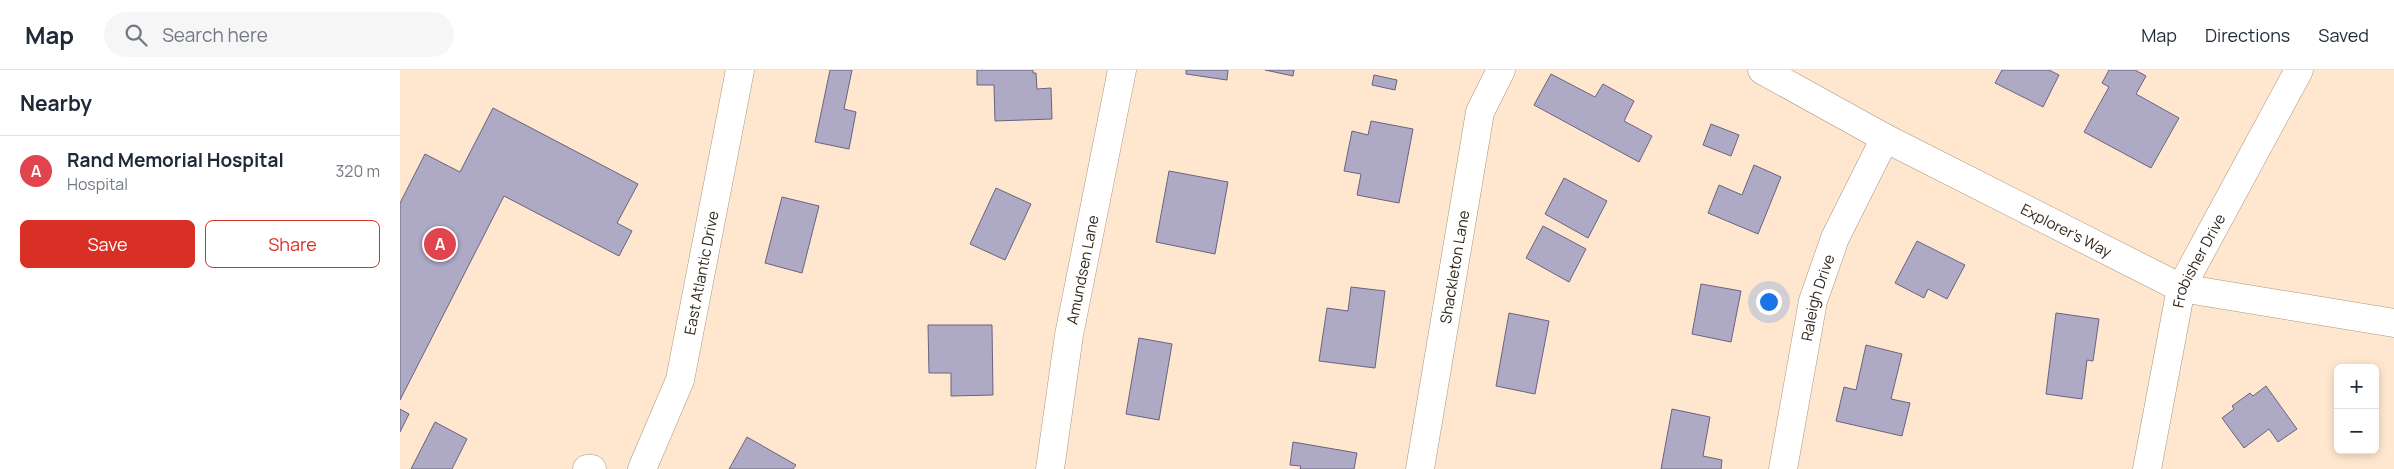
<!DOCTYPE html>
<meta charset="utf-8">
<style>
:root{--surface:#fff;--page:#f6f6f7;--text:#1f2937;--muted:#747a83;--line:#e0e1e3;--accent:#d93025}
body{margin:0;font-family:Manrope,sans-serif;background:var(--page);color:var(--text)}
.controls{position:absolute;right:15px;bottom:15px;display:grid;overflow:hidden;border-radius:8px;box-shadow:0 2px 8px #0003}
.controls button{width:45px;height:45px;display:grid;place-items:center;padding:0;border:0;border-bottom:1px solid var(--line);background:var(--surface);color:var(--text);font:25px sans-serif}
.you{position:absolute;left:1368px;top:231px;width:18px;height:18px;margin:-12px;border:4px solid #fff;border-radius:50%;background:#1a73e8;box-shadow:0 0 0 8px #1a73e833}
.badge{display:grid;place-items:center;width:32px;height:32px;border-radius:50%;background:var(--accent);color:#fff;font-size:16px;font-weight:700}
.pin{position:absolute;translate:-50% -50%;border:2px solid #fff;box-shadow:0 1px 5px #0006}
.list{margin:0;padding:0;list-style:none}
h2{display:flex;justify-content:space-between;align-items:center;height:65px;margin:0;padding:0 20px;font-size:21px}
h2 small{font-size:16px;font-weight:400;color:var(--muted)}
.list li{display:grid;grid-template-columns:32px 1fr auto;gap:15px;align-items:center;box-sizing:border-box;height:70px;padding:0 20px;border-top:1px solid var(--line)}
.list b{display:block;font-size:19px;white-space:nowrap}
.list p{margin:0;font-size:16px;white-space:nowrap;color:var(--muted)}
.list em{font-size:16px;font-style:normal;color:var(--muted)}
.actions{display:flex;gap:10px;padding:15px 20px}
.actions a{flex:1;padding:11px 0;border:1px solid var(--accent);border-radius:8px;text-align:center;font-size:18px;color:var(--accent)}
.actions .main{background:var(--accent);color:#fff}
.icon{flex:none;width:28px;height:28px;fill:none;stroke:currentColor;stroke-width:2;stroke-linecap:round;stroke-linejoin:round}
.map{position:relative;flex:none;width:1994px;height:399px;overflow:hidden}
header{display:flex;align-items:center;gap:30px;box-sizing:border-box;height:70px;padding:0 25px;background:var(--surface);border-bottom:1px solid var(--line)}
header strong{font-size:24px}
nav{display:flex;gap:28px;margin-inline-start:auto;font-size:18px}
.search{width:350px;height:45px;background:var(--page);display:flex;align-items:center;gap:12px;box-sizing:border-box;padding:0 18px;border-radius:28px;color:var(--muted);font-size:19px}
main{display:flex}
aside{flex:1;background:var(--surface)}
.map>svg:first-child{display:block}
.building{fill:#aeaac6;stroke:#68637e}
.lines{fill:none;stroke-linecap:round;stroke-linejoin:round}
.minor-casing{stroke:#aa947e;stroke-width:29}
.minor{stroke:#fff;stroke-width:28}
.labels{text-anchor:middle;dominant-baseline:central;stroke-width:5;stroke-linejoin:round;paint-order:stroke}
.street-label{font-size:15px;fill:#31281f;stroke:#ffe7cf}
</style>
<header>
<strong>Map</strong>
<div class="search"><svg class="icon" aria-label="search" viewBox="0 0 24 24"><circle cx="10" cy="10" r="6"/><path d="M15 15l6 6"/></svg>Search here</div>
<nav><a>Map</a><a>Directions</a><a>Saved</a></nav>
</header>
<main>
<aside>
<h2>Nearby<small></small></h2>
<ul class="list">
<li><span class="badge" style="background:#e0444e">A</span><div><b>Rand Memorial Hospital</b><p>Hospital</p></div><em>320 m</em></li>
</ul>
<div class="actions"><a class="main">Save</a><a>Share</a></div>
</aside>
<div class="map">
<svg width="1994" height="399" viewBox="0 0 1994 399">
<rect width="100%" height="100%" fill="#ffe7cf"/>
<path class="building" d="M430,0H452L444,39L456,42L449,79L415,72Z
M577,0H633V3H636L637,19L651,18L652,49L595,51L594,15H577Z
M786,0H828L827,10L786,4Z
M865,0H894L893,6Z
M1602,0H1649L1659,5L1643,37L1595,13Z
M1709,0H1735L1746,6L1736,24L1779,48L1751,98L1684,62L1709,17L1702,13Z
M1151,4L1195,27L1203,14L1234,31L1224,51L1252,66L1239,92L1134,35Z
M974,5L997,10L995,20L972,15Z
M93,38L238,114L217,153L232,161L219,186L104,126L0,330V133L25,84L60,102Z
M971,51L1013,59L999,133L957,125L961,104L944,101L952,61L968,65Z
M1311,54L1339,65L1331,86L1303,75Z
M1354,95L1381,107L1358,164L1308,143L1319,115L1342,125Z
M769,101L828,112L815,184L756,172Z
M1164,108L1207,131L1188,168L1145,144Z
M596,118L631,134L605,190L570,174Z
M382,127L419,136L402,203L365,193Z
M1143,156L1186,179L1169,212L1126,188Z
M1517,171L1565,195L1547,229L1528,219L1524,228L1495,213Z
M1301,214L1341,221L1331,272L1292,264Z
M951,217L985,221L975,298L919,291L927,238L948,241Z
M1109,243L1149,251L1135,324L1096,316Z
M1656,243L1699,249L1693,291L1687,290L1682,329L1646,324Z
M528,255H592L593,325L551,326V303H529Z
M739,268L772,274L759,350L726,344Z
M1466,275L1502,284L1491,329L1510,333L1502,366L1436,351L1444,317L1456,320Z
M1866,316L1897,359L1878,372L1869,359L1844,378L1822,348L1834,339L1832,336L1850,323L1853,326Z
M0,339L9,344L0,362Z
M1272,339L1310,347L1303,386L1322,390L1321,399H1261Z
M35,352L67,369L52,399H11Z
M347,367L396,395L393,399H329Z
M893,372L957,383L954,399H900L901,396L890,395Z"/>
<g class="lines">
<g class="minor-casing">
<g id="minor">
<path id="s1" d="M1362,0L1485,68L1781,218L1994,253"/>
<path d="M187,399H192"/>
<path id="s2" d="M242,399L280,310L340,0"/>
<path id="s3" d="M650,399L669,265L722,0"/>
<path id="s4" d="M1020,399L1080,42L1101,0"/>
<path id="s5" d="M1383,399L1413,231L1435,168L1485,68"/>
<path id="s6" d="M1747,399L1781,218L1899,0"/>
</g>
</g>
<use href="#minor" class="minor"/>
</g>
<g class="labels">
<g class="street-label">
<text stroke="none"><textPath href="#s1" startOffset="344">Explorer's Way</textPath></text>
<text stroke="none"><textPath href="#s6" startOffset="216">Frobisher Drive</textPath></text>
<text stroke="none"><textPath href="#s4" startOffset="205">Shackleton Lane</textPath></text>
<text stroke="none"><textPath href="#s3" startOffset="202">Amundsen Lane</textPath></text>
<text stroke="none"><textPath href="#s2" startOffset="206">East Atlantic Drive</textPath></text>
<text stroke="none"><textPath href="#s5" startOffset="175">Raleigh Drive</textPath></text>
</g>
</g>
</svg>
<div class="controls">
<button>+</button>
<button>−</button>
</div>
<div class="you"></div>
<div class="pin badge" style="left:40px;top:174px;background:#e0444e">A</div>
</div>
</main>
